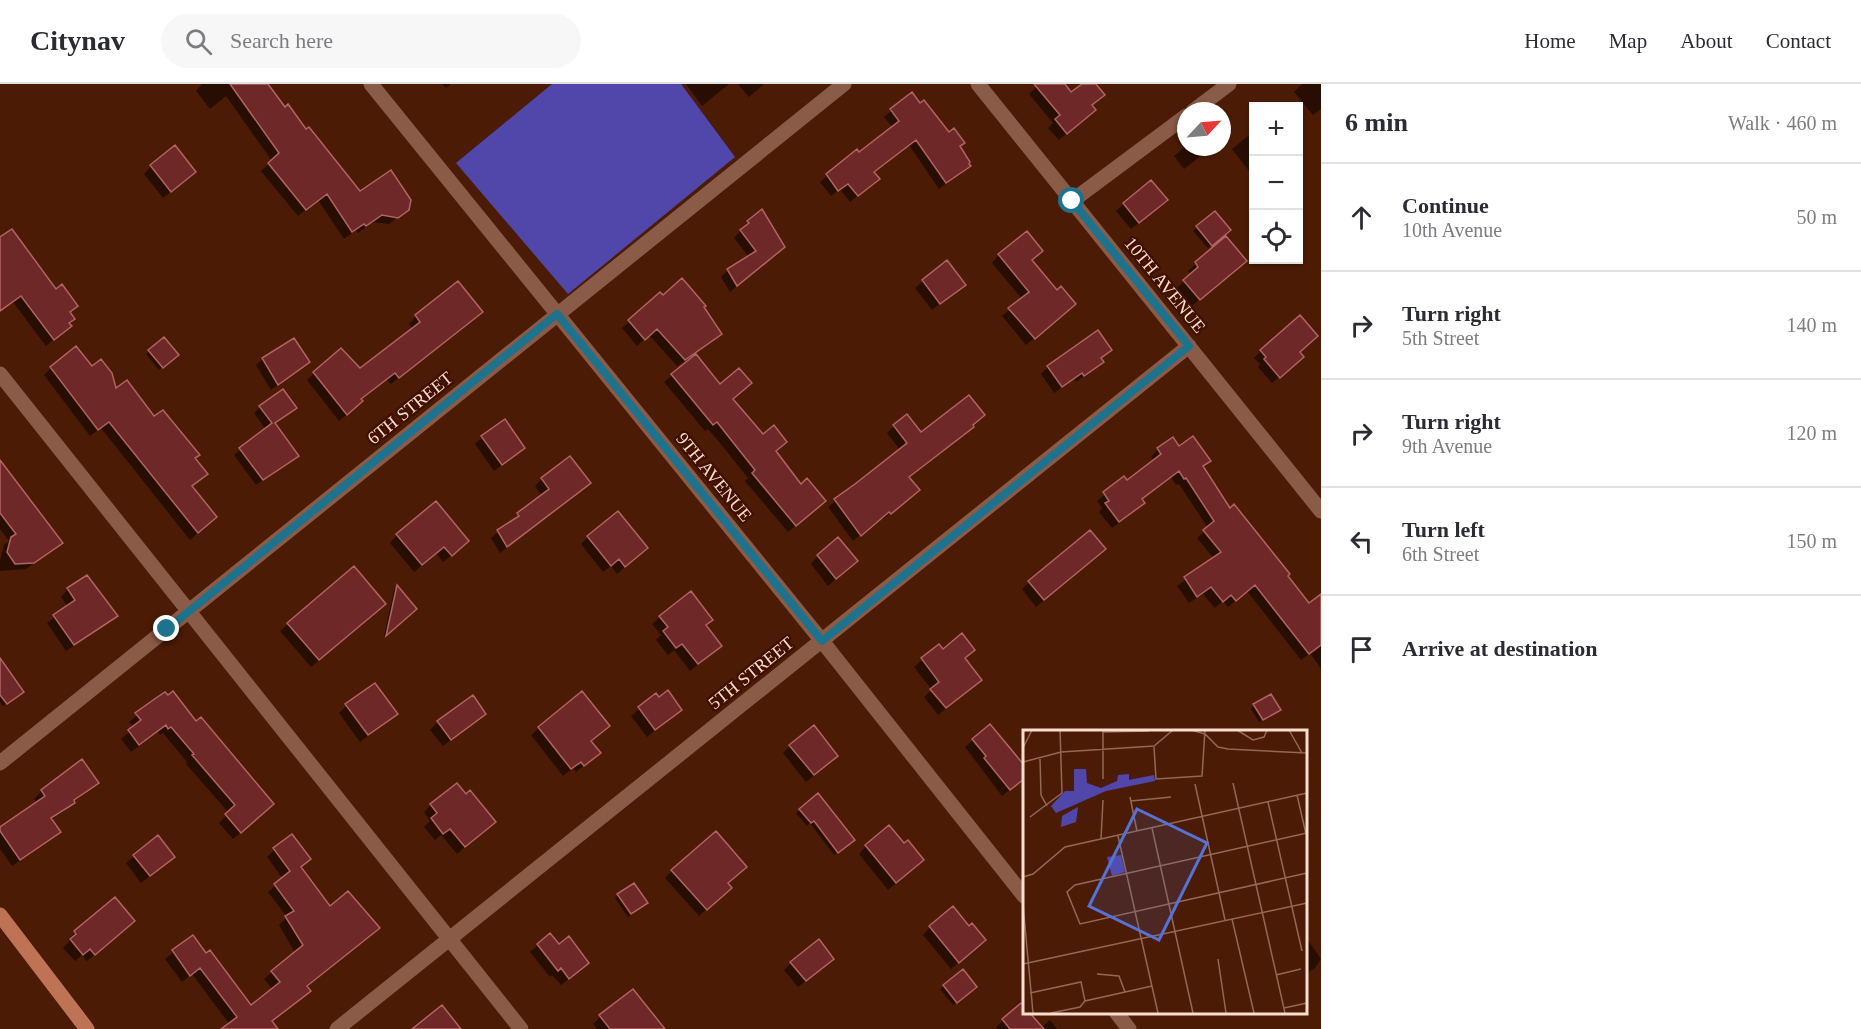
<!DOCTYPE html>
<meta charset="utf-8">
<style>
:root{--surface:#fff;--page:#f7f7f7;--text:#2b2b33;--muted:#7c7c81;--line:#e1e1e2}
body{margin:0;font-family:Georgia,serif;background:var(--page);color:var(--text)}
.controls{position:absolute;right:18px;top:18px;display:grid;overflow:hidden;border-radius:0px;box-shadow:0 2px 4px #0004}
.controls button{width:54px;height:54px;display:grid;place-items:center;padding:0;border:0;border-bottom:2px solid var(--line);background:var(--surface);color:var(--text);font:30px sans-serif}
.compass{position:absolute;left:1177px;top:18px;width:54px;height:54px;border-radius:50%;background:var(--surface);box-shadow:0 2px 4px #0004;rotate:64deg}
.stop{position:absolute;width:18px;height:18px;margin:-14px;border:4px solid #1d738d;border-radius:50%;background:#fff}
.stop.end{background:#1d738d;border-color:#fff;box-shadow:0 2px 6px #0008}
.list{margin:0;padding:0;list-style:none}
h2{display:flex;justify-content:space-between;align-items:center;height:78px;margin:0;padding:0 24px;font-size:26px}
h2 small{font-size:20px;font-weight:400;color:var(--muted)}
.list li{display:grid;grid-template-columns:39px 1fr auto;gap:18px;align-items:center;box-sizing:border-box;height:108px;padding:0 24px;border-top:2px solid var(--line)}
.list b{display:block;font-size:22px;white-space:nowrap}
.list p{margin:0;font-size:20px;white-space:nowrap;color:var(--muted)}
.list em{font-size:20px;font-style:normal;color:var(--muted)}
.icon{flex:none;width:33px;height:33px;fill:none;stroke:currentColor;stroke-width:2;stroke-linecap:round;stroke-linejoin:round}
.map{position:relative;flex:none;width:1321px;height:945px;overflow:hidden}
header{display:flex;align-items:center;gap:36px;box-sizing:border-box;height:84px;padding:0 30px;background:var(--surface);border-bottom:2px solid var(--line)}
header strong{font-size:28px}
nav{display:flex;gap:33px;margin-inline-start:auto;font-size:21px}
.search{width:420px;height:54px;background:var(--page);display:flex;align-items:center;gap:15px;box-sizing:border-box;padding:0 21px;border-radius:33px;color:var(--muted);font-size:22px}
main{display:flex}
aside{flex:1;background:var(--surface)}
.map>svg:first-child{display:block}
.forest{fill:#5147ab}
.shadow{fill:#0007}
.building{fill:#6e2828;stroke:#b16461;stroke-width:1.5}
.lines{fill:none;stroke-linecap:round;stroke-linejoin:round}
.minor{stroke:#8a5b47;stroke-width:15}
.secondary{stroke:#be7354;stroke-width:15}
.route{stroke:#1d738d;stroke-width:8}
.labels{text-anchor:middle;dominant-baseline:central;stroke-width:5;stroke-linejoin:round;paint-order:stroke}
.street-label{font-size:18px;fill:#fdddd0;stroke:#401100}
.inset-road{fill:none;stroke:#926956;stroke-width:1.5}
.view{fill:#5572d6;fill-opacity:0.15;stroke:#5572d6;stroke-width:3}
.inset-edge{fill:none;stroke:#fdddd0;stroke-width:3}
</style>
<header>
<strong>Citynav</strong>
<div class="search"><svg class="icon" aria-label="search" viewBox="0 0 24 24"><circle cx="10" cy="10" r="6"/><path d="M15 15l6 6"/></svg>Search here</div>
<nav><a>Home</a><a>Map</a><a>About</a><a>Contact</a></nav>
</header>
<main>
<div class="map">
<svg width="1321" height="945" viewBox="0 0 1321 945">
<rect width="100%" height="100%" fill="#4b1b05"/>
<path class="forest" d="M552,0H681L735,73L568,210L456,79Z"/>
<path class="shadow" d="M202,0H266L284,25L360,109L408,125L389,140L373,138L358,149L356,146L344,155L318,116L298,132L261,87L272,77L226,12L210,25L196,7Z
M442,0H451L446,4Z
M686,0H729L702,22Z
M738,0H764L749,13Z
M1040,0H1063L1071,10L1084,0H1094L1091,22L1087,33L1059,56L1048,44L1053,39L1029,10Z
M1302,0H1321V25L1313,31L1294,8Z
M912,10L969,82L939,105L909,61L873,89L878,95L850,118L840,105L831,112L820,98L856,68L859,70L893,44L884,33Z
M1254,47V85L1250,88L1232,65Z
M1186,62L1196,63L1202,71L1184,85L1174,72Z
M151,82L187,95L163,114L144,90Z
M1124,120L1158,124L1131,145L1116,127Z
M761,128L777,169L730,208L721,193L728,186L749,173L734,154L748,138Z
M1215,129L1226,149L1208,164L1193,147Z
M1226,154L1237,184L1192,222L1177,204L1191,191L1188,187Z
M0,159L76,222L69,229L68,240L70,242L46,262L13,218L0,227Z
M999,171L1030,177L1066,228L1026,261L1002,232L1022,215L992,179Z
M923,197L964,201L932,226L915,204Z
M660,210L663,213L702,223L720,250L694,270L774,368L817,424L788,448L745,397L748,394L720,359L708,345L705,347L664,298L693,274L692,272L677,282L649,251L637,262L622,244Z
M481,228L391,300L386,295L360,316L354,325L339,337L307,296L314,289L360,286L413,245L409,240L416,232Z
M1110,266L1100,275L1102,278L1094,285L1076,298L1074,295L1054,309L1041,290L1048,283Z
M149,267L174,274L159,286L146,270Z
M1261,267L1298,268L1295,279L1272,299L1258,283L1260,280L1254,274Z
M263,275L308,278L271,306L256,281Z
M51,284H91L194,375L206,390L191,403L215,433L190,456L101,344L90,352L44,291Z
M260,323L288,330L274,340L297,372L256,401L234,371L266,346L254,329Z
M894,342L921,351L908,394L911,413L883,435L882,433L853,457L828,423L900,366L887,349Z
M482,353L524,364L494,387L475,360Z
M1178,364L1209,377L1202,383L1230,426L1287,492L1309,521L1315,517L1321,525V585L1310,569L1301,576L1247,507L1228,523L1223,517L1215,524L1203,510L1189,519L1177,502L1214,475L1197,454L1208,444L1179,400L1176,401L1171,393L1141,416L1143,419L1136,426L1112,444L1099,428L1102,424L1097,417L1124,395L1126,398L1154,377L1151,373L1158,365Z
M0,382L61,459L26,485L0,487V476L4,461L9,457L0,445Z
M542,395L589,399L500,469L491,454L542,412L535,402Z
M397,451L460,465L443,478L436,469L414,488L390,459Z
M588,453L646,464L617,490L611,482L603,488L581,460Z
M818,472L848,484L828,502L811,480Z
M1096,472L1036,523L1022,505L1029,498Z
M354,484L377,527L311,583L280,547Z
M397,503L412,528L384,552L394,506Z
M68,505L116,531L108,539L66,567L47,539L68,523L61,513Z
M660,533L705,542L720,562L690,587L674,566L668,571L656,556L661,551L652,540Z
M939,562L943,567L964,575L973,603L938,631L924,613L932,606L914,583Z
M0,594L19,611L3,622L0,618Z
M656,611L659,615L680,625L647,653L631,632Z
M157,615L195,639L265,727L233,755L219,739L229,729L186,680L187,678L163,649L160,651L158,648L131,668L121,655L134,644L129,638Z
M1254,621L1276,629L1259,638L1251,625Z
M346,622L396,630L360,658L339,629Z
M484,630L443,662L430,646L438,638Z
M608,642L590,658L591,676L576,688L573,684L563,692L531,651L539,644Z
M973,656L1020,679L1024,675V701L1021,697L1002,712L965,663Z
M790,662L829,679L806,698L783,669Z
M82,677L97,699L73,718L66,726L51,736L59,747L51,755L12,782L0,765V745L37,719L34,715L42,707Z
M818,711L850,759L834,771L810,739L807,742L796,729Z
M431,721L494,738L457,770L441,751L435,756L424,743L430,737L424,728Z
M158,753L165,780L141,799L126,779Z
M866,762L922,776L888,806L859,770Z
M274,766L299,784L330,825L370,851L274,930L271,938L276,945H226L230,941L192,890L182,898L165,875L192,853L251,924L273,906L264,895L295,869L279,841L287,833L268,808L283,795L267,773Z
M672,787L726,800L723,811L699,832L665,794Z
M618,811L646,819L628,833L615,814Z
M1304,841L1309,847L1305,852L1321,875L1315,884L1304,891Z
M930,843L969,844L976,863L951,885L923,851Z
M126,844L87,877L82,871L75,877L63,864L69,858L68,856L75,848Z
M550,851L580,886L561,901L552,891L550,893L530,868Z
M791,879L825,882L798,903L784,886Z
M944,902L972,906L953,921L940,905Z
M1021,921L1024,924V928L1041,944L1050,936L1057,945H998L996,943Z
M600,933L663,945H597L593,940Z"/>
<path class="building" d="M230,0H268L285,23L288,20L306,45L309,43L360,107L391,86L411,116L409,126L398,134L382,131L366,142L364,140L352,148L327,110L306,126L268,79L279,69Z
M1034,0H1065L1071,8L1082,0H1096L1105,11L1092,21L1096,26L1067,50L1055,35L1060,31Z
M912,8L920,19L924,16L949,48L954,44L965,59L960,62L970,78L969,80L971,82L946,99L916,56L874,88L880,95L858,112L848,100L838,107L826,90L857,65L859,68L899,37L890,25Z
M175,61L196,88L171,108L150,81Z
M1151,96L1168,116L1139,139L1123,119Z
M762,125L785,163L737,202L727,185L756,167L740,146L749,139L747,137Z
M1215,127L1231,146L1212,162L1196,142Z
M12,145L56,205L62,200L78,222L70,228L75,235L69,239L72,242L54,256L21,212L0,227V153Z
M1027,147L1043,167L1032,176L1057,206L1061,202L1076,220L1035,255L1008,224L1029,208L998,170Z
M1226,152L1247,177L1200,216L1183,196L1198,183L1195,178Z
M947,176L966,201L940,220L922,196Z
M682,194L706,222L704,223L722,250L685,276L657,245L645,256L628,236L660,208L663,211Z
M458,197L483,228L399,294L395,289L361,315L363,317L347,331L313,288L341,264L360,284L420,238L415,231Z
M1300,231L1318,252L1300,268L1304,273L1280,294L1264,275L1266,273L1260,266Z
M1098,246L1112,266L1101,274L1104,278L1084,292L1082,289L1062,303L1047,282Z
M164,253L179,271L163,284L148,266Z
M294,254L310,278L278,301L262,274Z
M76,262L92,282L101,275L112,289L116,304L127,296L154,332L163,326L200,371L195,374L208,390L192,402L217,433L198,449L109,338L98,346L50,283Z
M696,270L720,300L739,284L752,299L733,315L763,350L774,341L787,358L776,367L801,400L807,394L826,417L796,442L752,389L755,386L728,352L717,338L713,341L671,290Z
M283,305L297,324L275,339L299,372L263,396L239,364L272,339L259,322Z
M969,311L985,331L973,341L974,343L909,393L920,406L891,430L889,428L861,452L834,415L855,400L907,359L893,341L907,330L921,348Z
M505,335L525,364L502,381L481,352Z
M1193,352L1211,377L1203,382L1230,424L1234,420L1290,490L1288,492L1309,519L1321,510V561L1309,570L1255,501L1236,517L1231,511L1223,518L1211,503L1197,513L1184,493L1221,468L1203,446L1214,437L1186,394L1184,395L1179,387L1142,415L1145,419L1119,438L1105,419L1109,417L1103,408L1124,392L1127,396L1161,370L1157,364L1173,353L1179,362Z
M570,372L591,399L507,463L497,446L519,432L517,429L549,405L541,394Z
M0,376L63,459L34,479L15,480L7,468L11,453L16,450L0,429Z
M436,417L469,457L452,472L444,463L422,481L396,450Z
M618,427L648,464L625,483L619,475L611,482L587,452Z
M1090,446L1106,465L1044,516L1028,497Z
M838,453L858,477L836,495L817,471Z
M354,482L386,520L319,576L287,539Z
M87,491L118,532L74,561L53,531L75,516L67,504Z
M397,501L417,525L386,552Z
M691,507L713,536L706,541L722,562L698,580L682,560L676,564L663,547L668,543L659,532Z
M962,549L975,566L965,574L982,596L946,624L930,605L939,598L921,574L939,560L943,565Z
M0,574L24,608L7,620L0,611Z
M375,599L398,630L368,651L345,620Z
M668,606L682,626L655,646L638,623L656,609L659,613Z
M173,607L196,637L201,633L274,720L241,749L225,730L235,721L192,671L194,670L171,643L168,645L166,641L139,661L128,646L141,636L135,629L156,614L165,608L168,611Z
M582,607L610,642L591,657L601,669L584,682L581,678L571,685L538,643Z
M1271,610L1281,626L1263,636L1253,620Z
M473,611L486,630L451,656L437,637Z
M990,640L1024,681V695L1010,706L984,674L986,672L972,655Z
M814,641L838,672L814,691L789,661Z
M82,675L99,699L74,716L75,719L51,734L61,748L20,776L0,747V743L45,712L41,706Z
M457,699L466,710L470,706L496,738L465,763L450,745L443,750L431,734L437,729L430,720Z
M818,709L855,756L838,769L814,737L811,739L799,725Z
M889,741L904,759L908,756L924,776L896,799L865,761Z
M716,747L747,783L728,799L732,804L707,826L671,786Z
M292,750L311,775L301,783L330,822L348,807L380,844L307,902L311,907L272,937L278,945H221L237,933L200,884L190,892L172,866L193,851L206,869L210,866L251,921L280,898L271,887L303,861L285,832L294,827L274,800L290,787L273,764Z
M158,751L175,773L150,792L133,771Z
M634,799L648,819L631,830L617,810Z
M115,813L135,837L95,871L90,865L83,871L70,855L76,850L74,847Z
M953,822L969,842L972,839L986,856L959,879L929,842Z
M550,849L559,860L569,852L589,879L569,895L561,884L558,887L537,860Z
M819,855L834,875L806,897L790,878Z
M963,885L977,903L957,919L943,901Z
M633,905L665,945H610L599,931Z
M1021,919L1024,922V928H1029L1044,945H1010L1002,935Z
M442,921L461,945H412Z"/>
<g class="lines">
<path class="minor" d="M371,0L822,557L1024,812
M978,0L1321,427
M1193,27L1229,0
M1072,117L1186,32
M0,290L521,945
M0,679L844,0
M1116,928L1129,945
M337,945L1189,262"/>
<path class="secondary" d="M0,831L87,945"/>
</g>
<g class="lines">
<path class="route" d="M167,545L557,230L822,557L1189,262L1072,117"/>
</g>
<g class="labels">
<g class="street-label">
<text transform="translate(1165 201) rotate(51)">10TH AVENUE</text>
<text transform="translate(410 324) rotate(-39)">6TH STREET</text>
<text transform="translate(714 393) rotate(51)">9TH AVENUE</text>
<text transform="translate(751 589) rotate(-39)">5TH STREET</text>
</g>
</g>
<g transform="translate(1023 646)">
<rect width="284" height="284" fill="#4b1b05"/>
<path d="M51,39H63L64,53L78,58L94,51L95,45L106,44V50L131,45L132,51L83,61L33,83L28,76L42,61H51ZM55,77L53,92L38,97L39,86ZM98,125L102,142L89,146L84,127Z" fill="#5147ab"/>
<path class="inset-road" d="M168,0L182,4L195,17L205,19L284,23M214,0L230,10L241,7L244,0M266,0L279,23M80,2L126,1M131,17L133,49L179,46L182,0M0,18L9,0M17,29L18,65L24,76M0,32L38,22L131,16L150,0M80,49V0M210,53L262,283M172,54L202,190M274,65L283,104M107,67L114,101M108,71L148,67M245,72L279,221M7,87L39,63L37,0M129,98L170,283M284,103L52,155L44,162L57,194L284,143M95,106L135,283M78,109L80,70M0,147L10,144L42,117L284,63M0,175L10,283M209,189L231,283M195,229L203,283M0,234L284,173M74,244L96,246L102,262M253,245L278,239M7,263L58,252L62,271M261,278L284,273M28,283L57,277L62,271L129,256"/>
<path class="view" d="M114,79L184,113L136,210L66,176Z"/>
<rect width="284" height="284" class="inset-edge"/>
</g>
</svg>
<div class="controls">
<button>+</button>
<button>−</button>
<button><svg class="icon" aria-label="locate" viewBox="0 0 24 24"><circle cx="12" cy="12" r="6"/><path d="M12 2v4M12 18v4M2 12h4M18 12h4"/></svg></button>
</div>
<svg class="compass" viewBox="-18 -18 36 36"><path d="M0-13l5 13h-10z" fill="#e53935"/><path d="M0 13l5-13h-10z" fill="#7c7c81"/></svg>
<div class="stop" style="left:1072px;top:117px"></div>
<div class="stop end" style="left:167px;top:545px"></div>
</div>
<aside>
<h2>6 min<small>Walk · 460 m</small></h2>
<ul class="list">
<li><svg class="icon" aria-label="ahead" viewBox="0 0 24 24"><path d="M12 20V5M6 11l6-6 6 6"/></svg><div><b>Continue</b><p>10th Avenue</p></div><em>50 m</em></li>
<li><svg class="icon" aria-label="right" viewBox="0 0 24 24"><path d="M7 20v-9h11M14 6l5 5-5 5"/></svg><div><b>Turn right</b><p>5th Street</p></div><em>140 m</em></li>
<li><svg class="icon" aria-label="right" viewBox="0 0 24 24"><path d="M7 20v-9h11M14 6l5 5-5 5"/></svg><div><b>Turn right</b><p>9th Avenue</p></div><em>120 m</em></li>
<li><svg class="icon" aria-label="left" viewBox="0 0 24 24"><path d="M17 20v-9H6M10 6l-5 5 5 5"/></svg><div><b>Turn left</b><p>6th Street</p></div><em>150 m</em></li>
<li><svg class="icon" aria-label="arrive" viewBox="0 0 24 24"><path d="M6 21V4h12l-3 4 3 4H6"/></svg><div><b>Arrive at destination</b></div></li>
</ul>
</aside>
</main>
